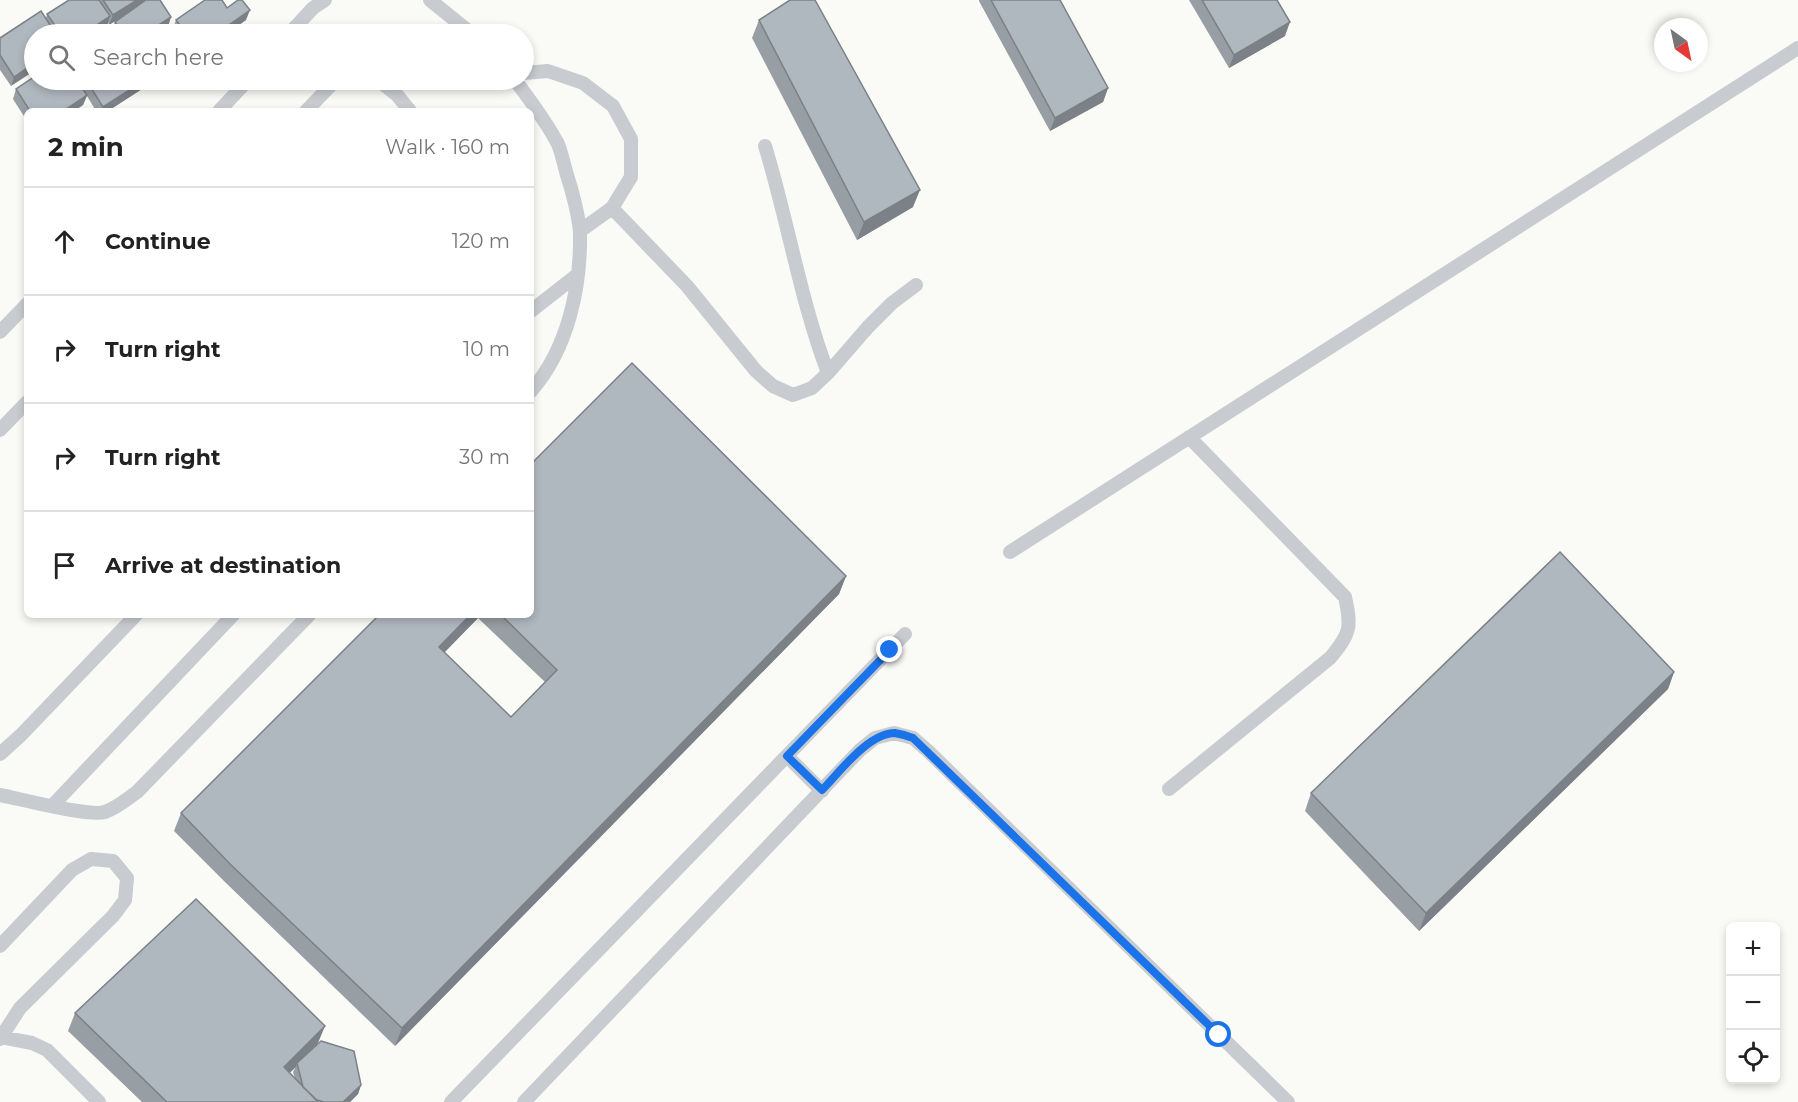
<!DOCTYPE html>
<meta charset="utf-8">
<style>
:root{--surface:#fff;--page:#f6f6f6;--text:#222;--muted:#767676;--line:#e0e0e0}
body{margin:0;font-family:Montserrat,sans-serif;background:var(--page);color:var(--text)}
.controls{position:absolute;right:18px;bottom:18px;display:grid;overflow:hidden;border-radius:9px;box-shadow:0 3px 9px #0003}
.controls button{width:54px;height:54px;display:grid;place-items:center;padding:0;border:0;border-bottom:2px solid var(--line);background:var(--surface);color:var(--text);font:30px sans-serif}
.compass{position:absolute;left:1654px;top:18px;width:54px;height:54px;border-radius:50%;background:var(--surface);box-shadow:0 3px 9px #0003;rotate:147deg}
.stop{position:absolute;width:18px;height:18px;margin:-14px;border:4px solid #1a73e8;border-radius:50%;background:#fff}
.stop.end{background:#1a73e8;border-color:#fff;box-shadow:0 2px 6px #0008}
.list{margin:0;padding:0;list-style:none}
h2{display:flex;justify-content:space-between;align-items:center;height:78px;margin:0;padding:0 24px;font-size:26px}
h2 small{font-size:20px;font-weight:400;color:var(--muted)}
.list li{display:grid;grid-template-columns:39px 1fr auto;gap:18px;align-items:center;box-sizing:border-box;height:108px;padding:0 24px;border-top:2px solid var(--line)}
.list b{display:block;font-size:22px;white-space:nowrap}
.list em{font-size:20px;font-style:normal;color:var(--muted)}
.icon{flex:none;width:33px;height:33px;fill:none;stroke:currentColor;stroke-width:2;stroke-linecap:round;stroke-linejoin:round}
.map{position:relative;flex:none;width:1798px;height:1102px;overflow:hidden}
.search{position:absolute;background:var(--surface);box-shadow:0 3px 9px #0003;left:24px;top:24px;width:510px;height:66px;display:flex;align-items:center;gap:15px;box-sizing:border-box;padding:0 21px;border-radius:33px;color:var(--muted);font-size:22px}
.panel{position:absolute;background:var(--surface);box-shadow:0 3px 9px #0003;left:24px;top:108px;width:510px;height:510px;border-radius:9px}
.map>svg:first-child{display:block}
.lines{fill:none;stroke-linecap:round;stroke-linejoin:round}
.lane{stroke:#c8ccd0;stroke-width:14}
.wall{fill:#979ea4;fill-rule:evenodd}
.shaded-wall{fill:#7b8186}
.building{fill:#b0b8bf;stroke:#7b8186;stroke-width:1.5}
.route{stroke:#1a73e8;stroke-width:8}
</style>
<div class="map">
<svg width="1798" height="1102" viewBox="0 0 1798 1102">
<rect width="100%" height="100%" fill="#fafaf7"/>
<g class="lines">
<path class="lane" d="M430,0L472,34
M289,34L313,8L325,0
M524,73L548,71L583,83L613,106L631,139V177L612,208L580,231
M378,80L397,95L410,111
M515,80C530,100 546,121 558,144C562,154 564,165 567,175C572,190 579,217 580,233C581,287 568,349 531,391
M219,111L248,80
M306,111L333,83L340,80
M765,146C788,221 800,299 828,373
M612,208L687,286L756,371L773,386L793,395L812,388L828,373L868,327L892,303L916,285
M531,311L577,275
M0,332L27,304
M0,430L27,402
M1010,552L1798,48
M0,754L21,735L136,615
M787,756L822,791
M1169,789L1330,658C1350,634 1352,628 1345,597L1189,437
M0,795C21,799 89,817 105,812C117,808 127,799 137,792L309,615
M52,806L233,615
M0,946L72,870L91,859L113,861L127,878L125,900L113,916L20,1008L0,1039
M0,1037L32,1043L47,1050L99,1102
M451,1102L905,634
M524,1102L860,750L875,738L894,733L913,738L928,751L1288,1102"/>
</g>
<path class="wall" d="M69,0H160L171,17L168,26L155,34H94L109,25L108,22L107,26L94,34H34L11,86L0,70V38L46,18L47,14ZM120,18L115,22L112,28L110,24Z
M979,0H1060L1108,88L1103,102L1050,131L979,1Z
M1189,0H1277L1285,36L1229,68Z
M227,8L246,20L226,34H166L173,29L176,20Z
M759,20L913,207L857,240L752,38Z
M34,80H146L142,89L108,111H96L87,96L83,105L74,111H27V121L13,99L16,89Z
M846,576L839,594L395,1046L225,882L174,831L181,813L379,615H531ZM478,618L545,682L511,717L444,653Z
M1674,672L1668,689L1419,931L1305,811L1311,793Z
M75,1013L318,1044L361,1085L358,1094L350,1102H142L68,1031ZM296,1067L293,1072L295,1079L289,1073Z"/>
<path class="shaded-wall" d="M137,0H148L109,25L113,15Z
M250,10L246,20L226,34H216Z
M110,16L107,26L94,34H83Z
M171,17L168,26L155,34H145Z
M1290,22L1285,36L1229,68L1234,55Z
M34,63V71L11,86L14,77Z
M146,80L142,89L108,111H102L103,107Z
M1108,88L1103,102L1050,131L1055,118Z
M87,95L83,105L74,111H63Z
M920,190L913,207L857,240L864,222Z
M846,576L839,594L395,1046L402,1028Z
M470,615H479L478,618L432,665L439,647Z
M1674,672L1668,689L1419,931L1426,913Z
M325,1026L318,1043L297,1063L296,1067L277,1085L284,1067Z
M361,1085L358,1094L350,1102H343Z"/>
<path class="building" d="M69,0H99L110,16L83,34H61L47,14Z
M103,0H137L113,15Z
M146,0H160L171,17L145,34H124L115,22Z
M205,0H222L227,8L238,0H242L250,10L216,34H187L176,20Z
M790,0H815L920,190L864,222L759,20Z
M991,0H1060L1108,88L1055,118Z
M1202,0H1277L1290,22L1234,55Z
M41,11L56,34H34V63L14,77L0,55V38Z
M110,24L116,34H94Z
M176,27L182,34H166Z
M34,77V80H76L87,95L63,111H30L16,89Z
M86,80H145L103,107Z
M632,363L846,576L402,1028L231,865L181,813L379,615H470L439,647L511,717L557,670L501,615H531V464Z
M1560,552L1674,672L1426,913L1311,793Z
M196,899L325,1026L284,1067L318,1102H167L75,1013Z
M321,1041L354,1051L361,1085L343,1102H324L317,1100L303,1087L297,1063Z"/>
<g class="lines">
<path class="route" d="M890,650L787,756L822,790C839,773 868,733 895,733C901,734 908,736 913,738L1219,1035"/>
</g>
</svg>
<div class="controls">
<button>+</button>
<button>−</button>
<button><svg class="icon" aria-label="locate" viewBox="0 0 24 24"><circle cx="12" cy="12" r="6"/><path d="M12 2v4M12 18v4M2 12h4M18 12h4"/></svg></button>
</div>
<svg class="compass" viewBox="-18 -18 36 36"><path d="M0-13l5 13h-10z" fill="#e53935"/><path d="M0 13l5-13h-10z" fill="#767676"/></svg>
<div class="stop" style="left:1219px;top:1035px"></div>
<div class="stop end" style="left:890px;top:650px"></div>
<div class="search"><svg class="icon" aria-label="search" viewBox="0 0 24 24"><circle cx="10" cy="10" r="6"/><path d="M15 15l6 6"/></svg>Search here</div>
<section class="panel">
<h2>2 min<small>Walk · 160 m</small></h2>
<ul class="list">
<li><svg class="icon" aria-label="ahead" viewBox="0 0 24 24"><path d="M12 20V5M6 11l6-6 6 6"/></svg><div><b>Continue</b></div><em>120 m</em></li>
<li><svg class="icon" aria-label="right" viewBox="0 0 24 24"><path d="M7 20v-9h11M14 6l5 5-5 5"/></svg><div><b>Turn right</b></div><em>10 m</em></li>
<li><svg class="icon" aria-label="right" viewBox="0 0 24 24"><path d="M7 20v-9h11M14 6l5 5-5 5"/></svg><div><b>Turn right</b></div><em>30 m</em></li>
<li><svg class="icon" aria-label="arrive" viewBox="0 0 24 24"><path d="M6 21V4h12l-3 4 3 4H6"/></svg><div><b>Arrive at destination</b></div></li>
</ul>
</section>
</div>
